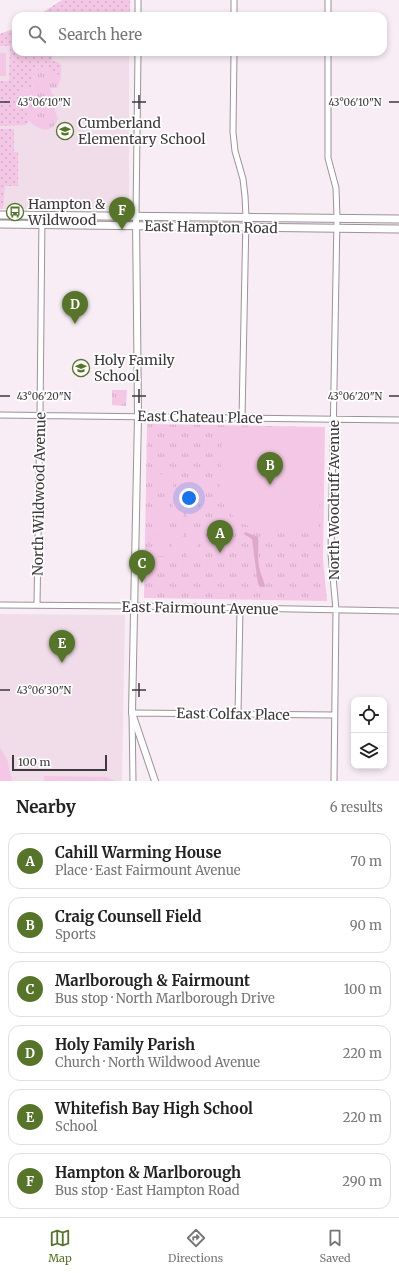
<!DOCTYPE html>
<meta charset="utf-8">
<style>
:root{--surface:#fff;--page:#f2f2f2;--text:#222;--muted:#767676;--line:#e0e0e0;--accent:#56742a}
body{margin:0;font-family:Merriweather,serif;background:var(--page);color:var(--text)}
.controls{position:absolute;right:12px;bottom:12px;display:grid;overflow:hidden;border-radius:8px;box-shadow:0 2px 6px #0003}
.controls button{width:36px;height:36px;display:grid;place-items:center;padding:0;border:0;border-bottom:1px solid var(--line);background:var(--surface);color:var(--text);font:20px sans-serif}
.scale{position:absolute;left:12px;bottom:10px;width:95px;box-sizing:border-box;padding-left:4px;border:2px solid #3e393c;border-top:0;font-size:11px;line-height:14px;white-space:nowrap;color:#3e393c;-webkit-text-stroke:3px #fff;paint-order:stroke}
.you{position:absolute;left:189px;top:498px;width:14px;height:14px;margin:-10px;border:3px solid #fff;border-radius:50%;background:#1a73e8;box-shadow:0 0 0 6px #1a73e833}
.badge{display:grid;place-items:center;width:26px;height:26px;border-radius:50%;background:var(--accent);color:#fff;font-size:13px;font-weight:700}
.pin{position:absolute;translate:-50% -33px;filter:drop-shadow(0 1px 2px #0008)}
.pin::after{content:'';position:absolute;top:21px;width:14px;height:12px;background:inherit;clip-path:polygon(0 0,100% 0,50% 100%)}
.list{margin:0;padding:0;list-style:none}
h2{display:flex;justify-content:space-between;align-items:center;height:52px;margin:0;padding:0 16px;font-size:17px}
h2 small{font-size:13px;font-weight:400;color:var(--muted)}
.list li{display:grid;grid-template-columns:26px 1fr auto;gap:12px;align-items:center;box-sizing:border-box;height:56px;margin:0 8px 8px;padding:0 8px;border:1px solid var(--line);border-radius:12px}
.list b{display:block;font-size:15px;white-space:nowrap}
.list p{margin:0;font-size:13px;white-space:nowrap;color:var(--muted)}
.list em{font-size:13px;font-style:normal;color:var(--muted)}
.icon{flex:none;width:22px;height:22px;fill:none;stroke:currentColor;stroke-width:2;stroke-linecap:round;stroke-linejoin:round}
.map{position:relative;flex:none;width:399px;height:781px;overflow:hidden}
.search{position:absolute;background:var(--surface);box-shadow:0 2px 6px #0003;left:12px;right:12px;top:12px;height:44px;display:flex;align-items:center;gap:10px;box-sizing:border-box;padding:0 14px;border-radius:12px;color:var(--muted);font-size:15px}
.sheet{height:436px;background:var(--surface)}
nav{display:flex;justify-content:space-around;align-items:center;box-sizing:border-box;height:56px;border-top:1px solid var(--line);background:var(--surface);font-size:11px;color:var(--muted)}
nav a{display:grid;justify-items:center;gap:2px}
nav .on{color:var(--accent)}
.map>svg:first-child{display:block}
.built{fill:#f0dde9}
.grass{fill:url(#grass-dots)}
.park{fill:url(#park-tufts)}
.pitch{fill:#f3c7e5}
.water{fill:#dea8cd}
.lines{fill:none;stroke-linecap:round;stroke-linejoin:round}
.minor-casing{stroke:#9d9299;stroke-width:7}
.tertiary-casing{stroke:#9d9299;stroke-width:8}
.secondary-casing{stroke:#9d9299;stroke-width:9}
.minor{stroke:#fff;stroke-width:5}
.tertiary{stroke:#fff;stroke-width:6}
.secondary{stroke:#fff;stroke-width:7}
.ticks{fill:none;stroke:#3e393c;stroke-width:1.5}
.labels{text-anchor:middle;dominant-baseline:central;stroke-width:3.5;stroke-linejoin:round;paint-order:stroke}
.poi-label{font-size:14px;fill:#3e393c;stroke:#fff;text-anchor:start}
.street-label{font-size:14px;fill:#3e393c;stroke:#fff}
.ticks-label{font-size:10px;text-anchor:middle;fill:#3e393c;stroke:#fff;stroke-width:3.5;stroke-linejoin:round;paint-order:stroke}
</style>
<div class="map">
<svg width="399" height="781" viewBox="0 0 399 781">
<defs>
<pattern id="grass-dots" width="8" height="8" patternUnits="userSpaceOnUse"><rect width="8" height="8" fill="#f3c7e5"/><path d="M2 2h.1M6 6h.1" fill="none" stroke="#d1acc5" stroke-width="1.8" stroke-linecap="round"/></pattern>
<pattern id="park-tufts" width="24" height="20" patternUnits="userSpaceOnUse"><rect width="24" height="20" fill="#f3c7e5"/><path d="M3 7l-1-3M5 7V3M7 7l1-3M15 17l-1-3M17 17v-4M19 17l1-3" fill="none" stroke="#d1acc5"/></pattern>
</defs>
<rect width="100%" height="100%" fill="#f9edf5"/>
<path class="built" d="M16,28V52H129V210L0,209V34Z
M0,614L125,615L122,781H0Z"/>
<path class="grass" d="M62,0H130V16H37Z
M16,28V52H64L60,56H52V61L58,62L61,65V78L57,74L44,68L34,71L32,90L24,89V98L26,102L27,99L28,103L27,111L29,122L26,124L27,125L0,126V81H9L10,46H0V34Z
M0,129H14V152H18V186H5L3,209H0Z"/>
<path class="park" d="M44,68L57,74L61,78L57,88H50L52,94L54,95L55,111L58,119L54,126L47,130C36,128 28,124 27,112C27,108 29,104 28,99L26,102V106H23L22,103L23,98H21L20,89L32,90L33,84L32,81L34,77V71Z
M112,390H127L126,406L112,405Z
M147,424L325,427L323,559L327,601L144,598Z"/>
<path class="pitch" d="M0,53H6V76H0Z
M222,432H312L318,435L321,441L319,532L257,530L238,521L230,513L225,505L220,491Z
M155,474L173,475V491L155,490Z
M178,478H201V488H178Z
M158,498H169L168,521L158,520Z
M173,498H183V521H172Z
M187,498H198L197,521H187Z
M158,533H168V556H157Z
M172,533H183L182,556H172Z
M187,533L198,534L197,556H187Z
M0,748L7,759L12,781H0Z
M44,776L105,777L116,781H44Z"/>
<path class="water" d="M245,532L258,537C259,546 257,556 259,566C260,574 264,579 265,587H260L258,584L252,539L244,534Z"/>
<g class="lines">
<g class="minor-casing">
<path id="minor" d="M138,16V0
M234,16V0
M328,16V0
M234,52L233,132L235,151L243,179L245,196L246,217L242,418
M328,52V158L336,188L337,218L331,554L336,610L334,781
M136,216L138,52
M0,415L399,420
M0,605L134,606L399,611
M37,605L40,415L42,215
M238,714L240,609
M133,781L132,713L334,715"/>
</g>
<g class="tertiary-casing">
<path id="tertiary" d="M136,216L138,416L132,713L155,781"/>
</g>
<g class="secondary-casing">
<path id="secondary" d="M0,215L399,219
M0,224L399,229"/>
</g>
<use href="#minor" class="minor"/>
<use href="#tertiary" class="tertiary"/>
<use href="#secondary" class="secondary"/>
</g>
<path class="ticks" d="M139,95V109M0,102H10M132,102H146M389,102H399M139,389V403M0,396H10M132,396H146M389,396H399M139,683V697M0,690H10M132,690H146"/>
<defs>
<g id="school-ring" transform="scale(0.9)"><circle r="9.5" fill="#fff" stroke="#56742a" stroke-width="1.5"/><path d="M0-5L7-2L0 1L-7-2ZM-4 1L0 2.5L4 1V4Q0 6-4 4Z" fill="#56742a"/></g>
<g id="bus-ring" transform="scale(0.9)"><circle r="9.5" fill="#fff" stroke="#56742a" stroke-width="1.5"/><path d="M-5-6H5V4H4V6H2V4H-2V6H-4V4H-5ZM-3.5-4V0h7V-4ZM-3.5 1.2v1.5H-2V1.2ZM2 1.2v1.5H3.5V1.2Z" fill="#56742a"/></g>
</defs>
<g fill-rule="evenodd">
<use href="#school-ring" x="65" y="131"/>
<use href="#bus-ring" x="15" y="212"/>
<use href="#school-ring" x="81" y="368"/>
</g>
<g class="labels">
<g class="poi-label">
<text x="78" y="123">Cumberland<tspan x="78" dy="16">Elementary School</tspan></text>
<text x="28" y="204">Hampton &amp;<tspan x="28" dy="16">Wildwood</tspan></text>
<text x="94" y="360">Holy Family<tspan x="94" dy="16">School</tspan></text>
</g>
<g class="street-label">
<text transform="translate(211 227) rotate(1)">East Hampton Road</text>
<text transform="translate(200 417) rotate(1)">East Chateau Place</text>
<text transform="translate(39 494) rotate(-89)">North Wildwood Avenue</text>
<text transform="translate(334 500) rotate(-90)">North Woodruff Avenue</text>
<text transform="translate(200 608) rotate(1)">East Fairmount Avenue</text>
<text transform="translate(233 714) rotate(1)">East Colfax Place</text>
</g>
</g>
<g class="ticks-label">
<text x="355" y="106">43°06'10"N</text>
<text x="44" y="106">43°06'10"N</text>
<text x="44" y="400">43°06'20"N</text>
<text x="355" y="400">43°06'20"N</text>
<text x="44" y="694">43°06'30"N</text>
</g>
</svg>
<div class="controls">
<button><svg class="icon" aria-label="locate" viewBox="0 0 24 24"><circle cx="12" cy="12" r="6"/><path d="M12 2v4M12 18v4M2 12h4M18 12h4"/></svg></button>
<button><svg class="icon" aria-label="layers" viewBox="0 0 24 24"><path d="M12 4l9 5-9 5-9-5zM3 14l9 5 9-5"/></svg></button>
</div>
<div class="scale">100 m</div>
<div class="you"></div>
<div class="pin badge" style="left:220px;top:553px">A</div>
<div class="pin badge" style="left:270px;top:485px">B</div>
<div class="pin badge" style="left:142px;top:583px">C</div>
<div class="pin badge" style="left:75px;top:324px">D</div>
<div class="pin badge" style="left:62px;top:663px">E</div>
<div class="pin badge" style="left:122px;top:230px">F</div>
<div class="search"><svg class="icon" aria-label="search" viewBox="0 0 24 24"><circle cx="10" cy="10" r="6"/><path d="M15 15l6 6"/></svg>Search here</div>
</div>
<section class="sheet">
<h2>Nearby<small>6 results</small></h2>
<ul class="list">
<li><span class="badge">A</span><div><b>Cahill Warming House</b><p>Place · East Fairmount Avenue</p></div><em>70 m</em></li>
<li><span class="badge">B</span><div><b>Craig Counsell Field</b><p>Sports</p></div><em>90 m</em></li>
<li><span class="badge">C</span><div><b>Marlborough &amp; Fairmount</b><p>Bus stop · North Marlborough Drive</p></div><em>100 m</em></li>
<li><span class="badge">D</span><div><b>Holy Family Parish</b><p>Church · North Wildwood Avenue</p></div><em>220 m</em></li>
<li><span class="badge">E</span><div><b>Whitefish Bay High School</b><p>School</p></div><em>220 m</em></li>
<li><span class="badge">F</span><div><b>Hampton &amp; Marlborough</b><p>Bus stop · East Hampton Road</p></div><em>290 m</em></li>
</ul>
</section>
<nav>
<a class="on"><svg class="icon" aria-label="map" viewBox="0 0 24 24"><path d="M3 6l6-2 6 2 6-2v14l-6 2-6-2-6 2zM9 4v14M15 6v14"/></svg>Map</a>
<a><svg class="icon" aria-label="directions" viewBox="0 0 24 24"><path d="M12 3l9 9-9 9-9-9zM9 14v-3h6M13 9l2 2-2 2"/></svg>Directions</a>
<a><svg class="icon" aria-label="saved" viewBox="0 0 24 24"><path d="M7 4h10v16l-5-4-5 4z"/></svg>Saved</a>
</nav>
